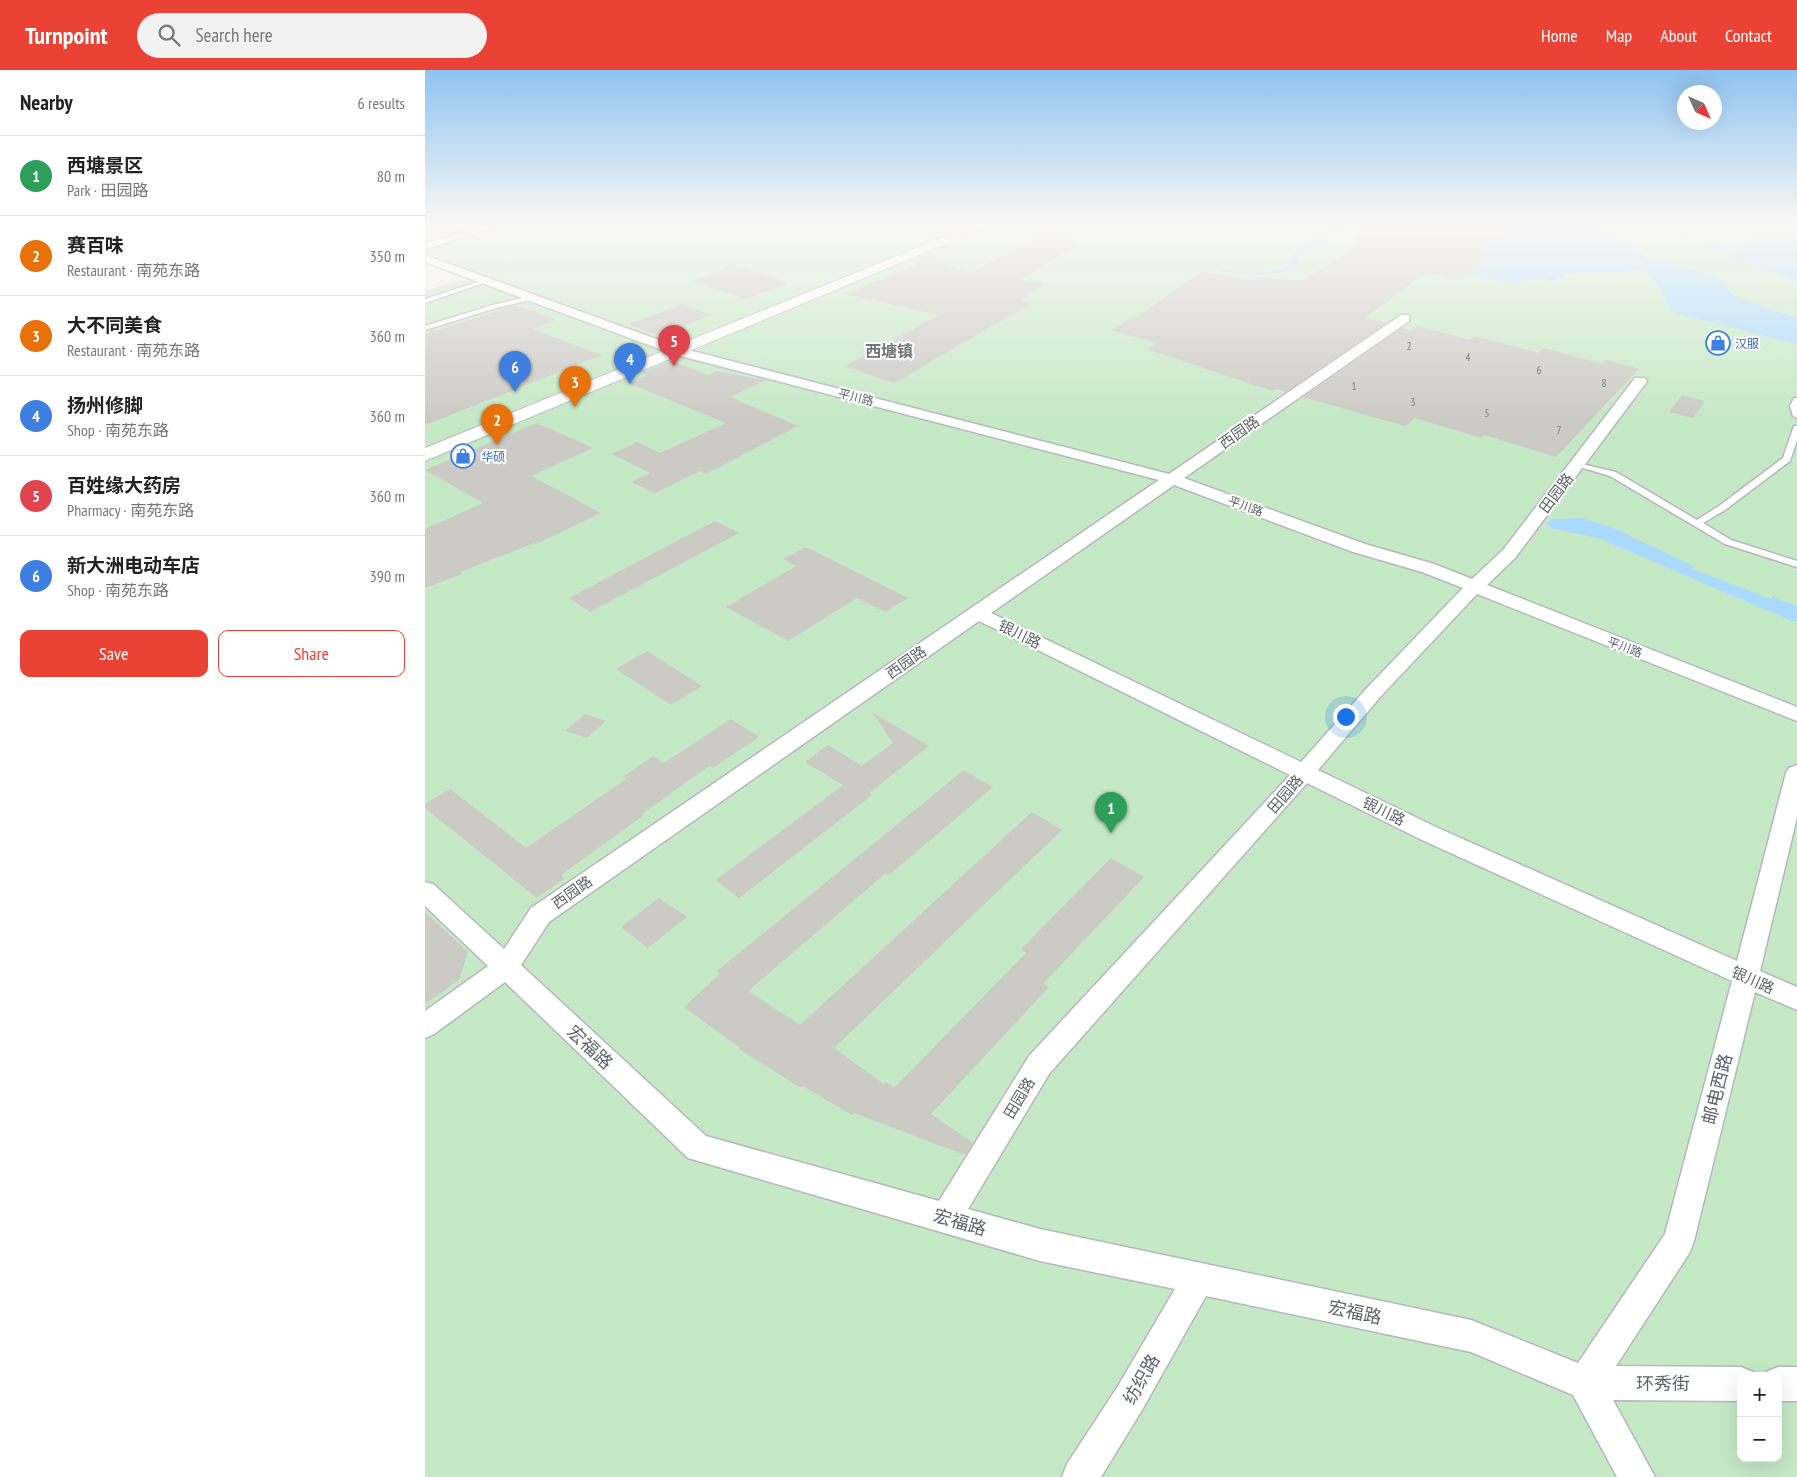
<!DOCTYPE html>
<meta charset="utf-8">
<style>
:root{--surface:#fff;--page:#f2f2f2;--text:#222;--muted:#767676;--line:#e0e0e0;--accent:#ea4335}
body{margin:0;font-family:"PT Sans Narrow","Noto Sans SC",sans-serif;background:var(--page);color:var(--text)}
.controls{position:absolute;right:15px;bottom:15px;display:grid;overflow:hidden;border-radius:10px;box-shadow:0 5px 20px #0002}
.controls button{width:45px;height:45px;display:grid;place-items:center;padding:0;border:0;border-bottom:1px solid var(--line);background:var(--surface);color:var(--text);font:25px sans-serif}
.compass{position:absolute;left:1252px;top:15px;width:45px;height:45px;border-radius:50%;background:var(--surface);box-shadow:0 5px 20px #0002;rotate:135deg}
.you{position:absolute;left:920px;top:646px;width:18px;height:18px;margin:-12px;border:4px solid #fff;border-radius:50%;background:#1a73e8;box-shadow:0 0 0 8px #1a73e833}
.badge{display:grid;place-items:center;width:32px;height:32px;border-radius:50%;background:var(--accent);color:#fff;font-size:16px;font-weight:700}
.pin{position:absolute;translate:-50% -41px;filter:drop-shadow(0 1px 2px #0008)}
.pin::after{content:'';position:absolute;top:26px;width:18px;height:15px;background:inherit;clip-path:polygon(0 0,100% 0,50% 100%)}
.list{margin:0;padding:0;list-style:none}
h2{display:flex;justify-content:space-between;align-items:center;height:65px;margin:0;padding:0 20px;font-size:21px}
h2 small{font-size:16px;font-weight:400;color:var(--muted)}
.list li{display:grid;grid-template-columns:32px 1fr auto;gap:15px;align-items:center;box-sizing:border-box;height:80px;padding:0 20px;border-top:1px solid var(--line)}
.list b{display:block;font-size:19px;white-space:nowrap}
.list p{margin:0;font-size:16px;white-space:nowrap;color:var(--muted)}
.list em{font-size:16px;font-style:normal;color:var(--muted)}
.actions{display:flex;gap:10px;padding:15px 20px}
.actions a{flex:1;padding:11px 0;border:1px solid var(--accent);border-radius:10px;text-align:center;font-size:18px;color:var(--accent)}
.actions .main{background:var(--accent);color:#fff}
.icon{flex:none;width:28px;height:28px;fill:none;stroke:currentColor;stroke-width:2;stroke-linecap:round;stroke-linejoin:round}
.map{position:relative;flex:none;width:1372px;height:1407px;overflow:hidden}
header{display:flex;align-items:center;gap:30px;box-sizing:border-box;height:70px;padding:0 25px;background:var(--accent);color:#fff}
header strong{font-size:24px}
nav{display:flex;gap:28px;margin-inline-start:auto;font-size:18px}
.search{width:350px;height:45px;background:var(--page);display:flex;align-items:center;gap:12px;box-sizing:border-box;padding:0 18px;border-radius:28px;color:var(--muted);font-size:19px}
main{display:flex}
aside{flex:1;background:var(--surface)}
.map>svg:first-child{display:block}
.green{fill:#c5e8c5;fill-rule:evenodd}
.water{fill:#aadaff}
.building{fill:#cccac5}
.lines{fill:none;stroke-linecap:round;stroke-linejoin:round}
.lane-casing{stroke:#b5b8bc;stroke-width:3}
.street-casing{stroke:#b5b8bc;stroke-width:3}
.secondary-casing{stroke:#b6babf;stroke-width:2}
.lane{fill:#fff;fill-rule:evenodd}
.street{fill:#fff;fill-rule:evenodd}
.secondary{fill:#fff;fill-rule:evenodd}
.labels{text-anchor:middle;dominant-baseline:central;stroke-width:4;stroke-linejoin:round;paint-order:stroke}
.far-number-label{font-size:11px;fill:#7a7d7f}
.far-shop-label{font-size:12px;fill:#366cbe;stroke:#fff;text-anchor:start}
.far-street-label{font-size:12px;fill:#5f6368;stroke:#fff}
.street-label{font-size:15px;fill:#5f6368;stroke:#fff}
.far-district-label{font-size:16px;font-weight:bold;fill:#70757a;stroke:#fff}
.near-street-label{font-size:18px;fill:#5f6368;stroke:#fff}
</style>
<header>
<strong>Turnpoint</strong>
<div class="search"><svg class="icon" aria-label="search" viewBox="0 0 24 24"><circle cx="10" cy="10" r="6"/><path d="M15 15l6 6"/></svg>Search here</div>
<nav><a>Home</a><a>Map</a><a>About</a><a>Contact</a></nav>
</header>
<main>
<aside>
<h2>Nearby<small>6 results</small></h2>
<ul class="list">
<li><span class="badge" style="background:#2e9e5b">1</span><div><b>西塘景区</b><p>Park · 田园路</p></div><em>80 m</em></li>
<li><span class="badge" style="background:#e8710a">2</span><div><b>赛百味</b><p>Restaurant · 南苑东路</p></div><em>350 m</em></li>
<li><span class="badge" style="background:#e8710a">3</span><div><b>大不同美食</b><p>Restaurant · 南苑东路</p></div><em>360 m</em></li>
<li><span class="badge" style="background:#3f7fe0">4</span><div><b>扬州修脚</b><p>Shop · 南苑东路</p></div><em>360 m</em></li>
<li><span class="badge" style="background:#e0444e">5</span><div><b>百姓缘大药房</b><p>Pharmacy · 南苑东路</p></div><em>360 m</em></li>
<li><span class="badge" style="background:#3f7fe0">6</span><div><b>新大洲电动车店</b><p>Shop · 南苑东路</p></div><em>390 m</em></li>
</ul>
<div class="actions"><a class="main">Save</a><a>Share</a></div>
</aside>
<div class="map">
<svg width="1372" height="1407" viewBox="0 0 1372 1407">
<rect width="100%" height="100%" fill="#f1efe8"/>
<path class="green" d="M66,153H1372V1407H0V221L57,204L0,183V173ZM1316,1306H1353V1388H1316Z"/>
<path class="water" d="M917,153H923L924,156L900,168L899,174L882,178L873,186L874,194C866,208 809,205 794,202L797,198C820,204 844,203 866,195V186L880,174L912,159Z
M1044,153H1161L1218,183L1221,189L1245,193L1297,210L1308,226L1372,248V274L1246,242C1236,224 1230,192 1202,202L1145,203L1126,211L1119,208L1094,211L1096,213L1091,214L1039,202L1008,201L995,207L982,204L1055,169L1070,159Z
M1347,168L1372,170V211L1260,169C1266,169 1274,173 1275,173C1288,174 1298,171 1308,181L1332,169Z
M1157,448L1191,459L1268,496L1267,499L1346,529L1349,525L1350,528L1372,536V551L1369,552L1173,468L1129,459L1121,454L1127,449Z"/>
<path class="building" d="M949,153H1040L1080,162L1053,180L1071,184L1043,205L1037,204L1029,209L1000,203L940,248L961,253L861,322L851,319L847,321L722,279L731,273L686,260L716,244L776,202L826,210L831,207L877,211L939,171L926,168Z
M623,165L657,173L594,210L619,214L596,230L607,233L469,313L420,296L514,245L421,224L502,190L541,201H548Z
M309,195L345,206L362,213L322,229L267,211Z
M258,234L286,245L233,266L204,254Z
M91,235L131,250L107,259L177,285L0,355V264Z
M992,256L1045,270L1049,266L1113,283L1118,278L1178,294L1181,290L1214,299L1131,387L1059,365L1056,368L990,348L980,356L878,327L977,258L986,260Z
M246,291L283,305L291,301L341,310L305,327L373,356L281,404L275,401L230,423L206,412L225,403L187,384L212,372L235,383L301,353L203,313L221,306L219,302Z
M1257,325L1280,331L1268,348L1244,342Z
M112,353L168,378L106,406L176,443L111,474L109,473L35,502L37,504L0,518V459L58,433L0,400Z
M290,451L314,463L165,542L144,528Z
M379,478H383L483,528L460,542L432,528L363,571L301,537L371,496L358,489Z
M222,581L277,616L246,635L191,599Z
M447,642L504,676L444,723L447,725L314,828L291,810L418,715L380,692L403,675L437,696L468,673Z
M160,644L181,651L162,668L140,661Z
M306,649L334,667L288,698L284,696L217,744L219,745L136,805L140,808L112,828L0,738V734L25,719L101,778L201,709L198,707L228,686L239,693Z
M539,700L568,717L464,805L461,803L323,921L375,955L607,742L637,760L409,978L459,1014L461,1012L469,1018L601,883L596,879L686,788L719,807L618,914L624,917L506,1044L548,1073L540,1085L429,1043L427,1045L378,1016L376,1018L314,979L315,978L259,937L295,904L292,901Z
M234,828L262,847L223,878L196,857Z
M0,842L43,882L34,910L0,934Z"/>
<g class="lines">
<g class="lane-casing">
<path id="lane" d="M59,210L64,211L0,233V229Z
M107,226L109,227V229L71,238L0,260V256L68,235Z
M1369,328H1372V348L1368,346L1365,336Z
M1369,356H1372V370L1365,391L1300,440L1278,453L1306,470L1372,491V497L1300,474L1185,406L1148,395L1152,393L1191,402L1272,450L1294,436L1358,388Z"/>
</g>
<g class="street-casing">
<path id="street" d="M69,153H86L0,179V173Z
M0,185L256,278L744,404L976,245H984V251L759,408L940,474L1009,494L1047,509L1078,480L1210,308H1220L1222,311L1220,314L1090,488L1062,515L1372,637V651L1052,524L956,626L893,700L1013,758L1312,891L1361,703L1364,698L1372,695V747L1335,901L1372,917V940L1330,922L1269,1171L1265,1182L1191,1296L1316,1297L1328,1302L1330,1306H1316V1331L1188,1330L1230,1407H1192L1148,1325L1046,1282L781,1226L717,1340L676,1407H637L642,1394L693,1316L750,1219L615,1191L263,1088L80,912L9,964L0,968V941L63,896L0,836V812L8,814L79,879L106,838L734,410L248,284L0,192ZM749,415L928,482L997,502L1038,518L942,618L876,692L566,543ZM554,551L865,705L604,986L514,1131L281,1066L96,895L124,852ZM882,713L997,770L1307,911L1240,1164L1153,1293L1046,1250L615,1159L543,1139L624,1004Z
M1353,1297H1372V1331H1353V1306H1339L1341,1302Z"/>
</g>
<g class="secondary-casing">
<path id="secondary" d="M553,153H571L0,391V378Z"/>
</g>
<use href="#lane" class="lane"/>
<use href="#street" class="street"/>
<use href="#secondary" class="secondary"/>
</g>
<linearGradient id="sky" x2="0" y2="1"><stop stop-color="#8fc3f1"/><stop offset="0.44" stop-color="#f9f8f5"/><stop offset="1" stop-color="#f9f8f5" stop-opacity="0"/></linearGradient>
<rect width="1372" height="350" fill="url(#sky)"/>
<defs>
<g id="shop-ring" transform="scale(1.25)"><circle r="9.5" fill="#fff" stroke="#3f7fe0" stroke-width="1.5"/><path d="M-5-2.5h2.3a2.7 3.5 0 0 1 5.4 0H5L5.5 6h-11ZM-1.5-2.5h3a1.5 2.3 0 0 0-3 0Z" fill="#3f7fe0"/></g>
</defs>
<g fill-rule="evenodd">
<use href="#shop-ring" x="1293" y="273"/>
<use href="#shop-ring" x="38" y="386"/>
</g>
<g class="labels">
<g class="far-number-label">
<text x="984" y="276">2</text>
<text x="1043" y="287">4</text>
<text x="1114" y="300">6</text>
<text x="1179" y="313">8</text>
<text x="929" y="316">1</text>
<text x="988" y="332">3</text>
<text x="1062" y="343">5</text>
<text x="1134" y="360">7</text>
</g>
<g class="far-shop-label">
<text x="1310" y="273">汉服</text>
<text x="56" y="386">华硕</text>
</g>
<g class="far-street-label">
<text transform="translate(431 327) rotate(14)">平川路</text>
<text transform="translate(821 436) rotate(20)">平川路</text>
<text transform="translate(1200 577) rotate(21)">平川路</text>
</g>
<g class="street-label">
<text transform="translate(814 362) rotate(-35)">西园路</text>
<text transform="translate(1131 423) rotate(-53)">田园路</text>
<text transform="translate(595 564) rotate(26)">银川路</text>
<text transform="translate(481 592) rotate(-35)">西园路</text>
<text transform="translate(860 724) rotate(-49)">田园路</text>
<text transform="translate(959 741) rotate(26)">银川路</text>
<text transform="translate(147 822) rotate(-35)">西园路</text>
<text transform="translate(1328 910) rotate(24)">银川路</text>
<text transform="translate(594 1028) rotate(-59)">田园路</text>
</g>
<g class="far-district-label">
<text x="464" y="281">西塘镇</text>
</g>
<g class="near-street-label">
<text transform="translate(165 977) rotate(43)">宏福路</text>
<text transform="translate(1292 1019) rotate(-76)">邮电西路</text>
<text transform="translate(535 1152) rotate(16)">宏福路</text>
<text transform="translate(930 1242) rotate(12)">宏福路</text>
<text transform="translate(716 1309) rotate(-60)">纺织路</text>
<text x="1238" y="1313">环秀街</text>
</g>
</g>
</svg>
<div class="controls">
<button>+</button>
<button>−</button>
</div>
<svg class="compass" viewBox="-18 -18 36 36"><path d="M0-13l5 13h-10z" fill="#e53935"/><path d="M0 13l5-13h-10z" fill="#767676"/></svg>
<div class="you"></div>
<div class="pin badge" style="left:686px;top:763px;background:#2e9e5b">1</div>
<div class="pin badge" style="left:72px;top:375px;background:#e8710a">2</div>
<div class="pin badge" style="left:150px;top:337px;background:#e8710a">3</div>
<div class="pin badge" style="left:205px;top:314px;background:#3f7fe0">4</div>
<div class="pin badge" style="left:249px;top:296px;background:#e0444e">5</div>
<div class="pin badge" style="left:90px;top:322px;background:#3f7fe0">6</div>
</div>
</main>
